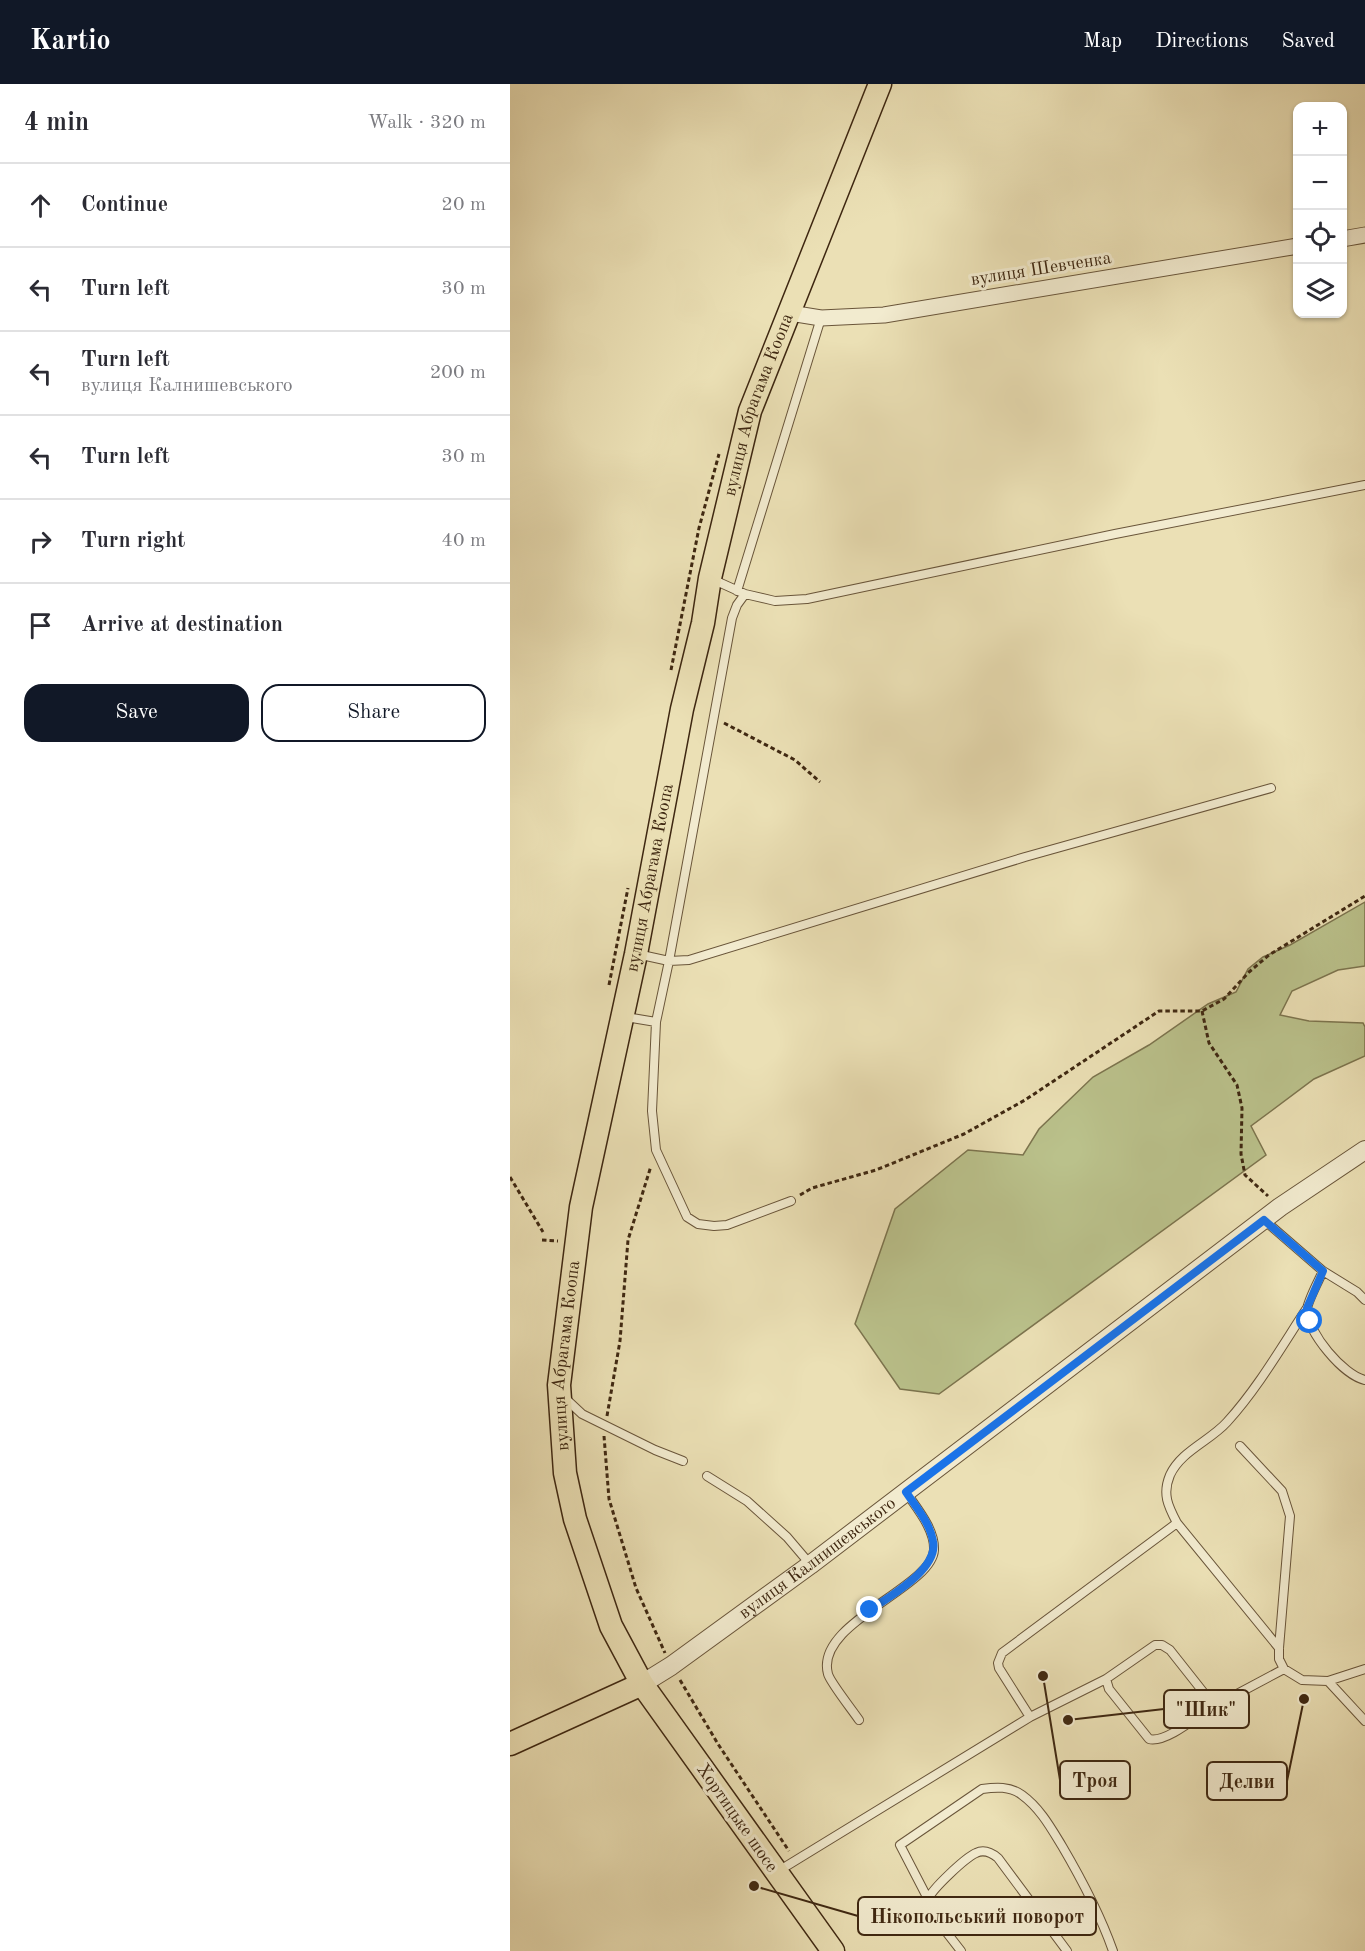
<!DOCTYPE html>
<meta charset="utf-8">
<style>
:root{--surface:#fff;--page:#f7f7f7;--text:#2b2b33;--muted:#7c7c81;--line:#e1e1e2;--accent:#111827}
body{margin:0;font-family:"Old Standard TT",serif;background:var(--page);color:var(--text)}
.controls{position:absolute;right:18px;top:18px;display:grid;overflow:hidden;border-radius:12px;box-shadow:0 2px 4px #0004}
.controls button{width:54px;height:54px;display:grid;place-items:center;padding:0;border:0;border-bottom:2px solid var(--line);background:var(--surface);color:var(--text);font:30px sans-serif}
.stop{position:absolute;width:18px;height:18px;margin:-14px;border:4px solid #1a73e8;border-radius:50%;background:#fff}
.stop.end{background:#1a73e8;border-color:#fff;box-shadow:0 2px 6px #0008}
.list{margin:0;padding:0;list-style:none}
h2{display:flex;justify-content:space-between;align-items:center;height:78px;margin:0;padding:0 24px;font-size:26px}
h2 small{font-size:20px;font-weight:400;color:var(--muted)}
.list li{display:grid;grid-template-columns:39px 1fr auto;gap:18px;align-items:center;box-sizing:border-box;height:84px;padding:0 24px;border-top:2px solid var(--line)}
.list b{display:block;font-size:22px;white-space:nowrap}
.list p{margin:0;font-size:20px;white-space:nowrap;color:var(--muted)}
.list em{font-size:20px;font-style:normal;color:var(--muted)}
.actions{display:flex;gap:12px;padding:18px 24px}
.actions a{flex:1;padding:14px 0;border:2px solid var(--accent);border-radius:18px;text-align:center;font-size:21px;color:var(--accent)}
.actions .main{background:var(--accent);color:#fff}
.icon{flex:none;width:33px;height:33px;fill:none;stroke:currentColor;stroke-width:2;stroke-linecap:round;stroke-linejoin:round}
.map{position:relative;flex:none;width:855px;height:1867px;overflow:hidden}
header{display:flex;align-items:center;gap:36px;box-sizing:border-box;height:84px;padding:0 30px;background:var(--accent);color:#fff}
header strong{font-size:28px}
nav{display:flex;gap:33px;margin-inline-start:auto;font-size:21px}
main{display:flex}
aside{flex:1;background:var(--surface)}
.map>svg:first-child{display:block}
.green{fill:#bac18b;stroke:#7c744e;stroke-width:1.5}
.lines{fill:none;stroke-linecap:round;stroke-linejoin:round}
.service-casing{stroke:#69553a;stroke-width:10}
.minor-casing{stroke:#69553a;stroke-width:17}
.tertiary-casing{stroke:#69553a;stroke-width:20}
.primary-casing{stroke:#3e2711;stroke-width:25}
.path{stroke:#3e2711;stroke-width:3;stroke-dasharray:4.5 3;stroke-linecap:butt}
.service{stroke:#f2ebcf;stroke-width:8}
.minor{stroke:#f2ebcf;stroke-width:15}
.tertiary{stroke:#f2ebcf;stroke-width:18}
.primary{stroke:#ebe0b5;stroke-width:22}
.route{stroke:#1a73e8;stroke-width:8}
.labels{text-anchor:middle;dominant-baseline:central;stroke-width:6;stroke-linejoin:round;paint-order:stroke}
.street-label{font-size:18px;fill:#3e2711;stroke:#f2ebcf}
.leader{fill:none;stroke:#3e2711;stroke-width:2}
.callout-dot{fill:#3e2711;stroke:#f2ebcf;stroke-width:2}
.callout{fill:#f2ebcf;stroke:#3e2711;stroke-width:2}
.callout-label{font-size:20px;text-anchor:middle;font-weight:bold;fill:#3e2711}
</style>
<header>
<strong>Kartio</strong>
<nav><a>Map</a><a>Directions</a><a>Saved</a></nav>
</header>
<main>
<aside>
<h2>4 min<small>Walk · 320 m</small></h2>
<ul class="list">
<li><svg class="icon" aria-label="ahead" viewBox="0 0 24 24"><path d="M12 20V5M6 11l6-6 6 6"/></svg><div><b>Continue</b></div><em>20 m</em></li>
<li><svg class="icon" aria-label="left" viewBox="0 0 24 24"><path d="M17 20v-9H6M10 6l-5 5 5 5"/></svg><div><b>Turn left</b></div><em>30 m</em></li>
<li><svg class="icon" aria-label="left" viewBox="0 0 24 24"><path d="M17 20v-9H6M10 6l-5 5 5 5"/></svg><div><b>Turn left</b><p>вулиця Калнишевського</p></div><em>200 m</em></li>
<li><svg class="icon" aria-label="left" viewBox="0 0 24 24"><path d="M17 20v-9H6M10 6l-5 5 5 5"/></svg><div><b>Turn left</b></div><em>30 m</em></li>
<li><svg class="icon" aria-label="right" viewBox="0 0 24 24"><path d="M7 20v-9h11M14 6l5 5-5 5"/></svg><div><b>Turn right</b></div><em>40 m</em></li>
<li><svg class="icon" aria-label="arrive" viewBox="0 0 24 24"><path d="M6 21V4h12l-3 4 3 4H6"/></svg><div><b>Arrive at destination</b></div></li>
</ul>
<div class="actions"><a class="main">Save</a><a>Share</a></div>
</aside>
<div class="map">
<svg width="855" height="1867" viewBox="0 0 855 1867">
<rect width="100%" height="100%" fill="#ebe0b5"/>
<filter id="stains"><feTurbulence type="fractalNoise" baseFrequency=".00333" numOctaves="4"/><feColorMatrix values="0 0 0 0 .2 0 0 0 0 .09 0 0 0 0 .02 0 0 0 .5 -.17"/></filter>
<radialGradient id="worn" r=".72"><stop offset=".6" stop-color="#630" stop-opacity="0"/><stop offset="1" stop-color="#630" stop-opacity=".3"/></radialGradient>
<path class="green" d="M855,818V882L828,886L782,907L770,931L799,937L853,939L855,943V972L804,995L741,1042L756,1071L429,1310L390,1305L345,1240L385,1125L458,1066L513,1071L529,1045L583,993L639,961L698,920L726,908L738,885L753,873L780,861Z"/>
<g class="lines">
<g class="service-casing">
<path id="service" d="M204,496L235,510L265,517L297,515L605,450L855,401
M227,507L311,234
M127,870L159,877L179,876L515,773L761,704
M116,933L146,938L142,1027L146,1066L177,1133L188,1140L204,1142L217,1141L281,1117
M146,938L159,877L222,534L227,521L235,510
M754,1136L813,1187L847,1208L855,1216
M813,1187C809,1196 797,1218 797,1226C798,1249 833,1291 855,1296
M56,1315L72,1330L145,1366L173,1377
M197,1392L237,1417L277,1453L300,1480
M769,1564L667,1439C658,1422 652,1410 660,1391C671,1367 700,1357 717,1338C748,1304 772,1262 797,1224
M774,1585L792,1596L818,1597L855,1637
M596,1595L599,1605L639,1655C655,1659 684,1635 697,1626
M818,1597L855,1585
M520,1633L489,1584L488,1579L492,1569L667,1439
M349,1636C343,1627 320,1598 318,1590C304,1539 422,1504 424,1466C425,1445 407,1425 396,1408
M270,1786L520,1633L596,1595L645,1561H652L660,1566L694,1609L698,1619L697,1626L774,1585L769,1575V1564L780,1432L772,1407L730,1362
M418,1815C423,1804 455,1774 466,1769C474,1765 482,1769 488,1774L557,1867
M451,1867L420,1827L418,1815L390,1761L472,1705C486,1703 500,1702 512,1711C530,1724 541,1744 552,1762C572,1796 590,1830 603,1867"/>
</g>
<g class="minor-casing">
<path id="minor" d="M832,155L855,151
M280,229L311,234L374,231L788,162"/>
</g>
<g class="tertiary-casing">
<g id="tertiary">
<path id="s1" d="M132,1600L161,1582L300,1481L770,1123L855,1066"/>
</g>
</g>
<g class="primary-casing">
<g id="primary">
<path d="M0,1660L132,1600"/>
<path id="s2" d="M323,1867L132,1600L101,1542L65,1435L55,1389L49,1301L71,1123L126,870L172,625L193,539L200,494L240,327L370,0"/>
</g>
</g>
<path class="path" d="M161,586L189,444L209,370
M214,639L285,676L310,698
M99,901L118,804
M692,927L699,959L727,1001L732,1024L731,1070L735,1091L758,1112
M0,1093L33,1148
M290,1111L302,1104L366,1086L454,1050L515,1016L649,927H692L714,915L739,888L759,871L855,812
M32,1156L48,1157
M97,1332L110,1257L118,1156L141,1082
M94,1352L99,1415L126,1504L155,1569
M170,1596L208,1660L279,1767"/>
<use href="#service" class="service"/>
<use href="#minor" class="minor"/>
<use href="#tertiary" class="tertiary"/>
<use href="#primary" class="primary"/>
</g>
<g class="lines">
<path class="route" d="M360,1526C380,1512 429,1485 423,1457C420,1439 406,1423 396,1408L754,1136L813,1187L797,1224L800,1237"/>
</g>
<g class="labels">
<g class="street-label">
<text transform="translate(531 185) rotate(-9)">вулиця Шевченка</text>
<text stroke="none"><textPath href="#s2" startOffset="1644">вулиця Абрагама Коопа</textPath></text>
<text stroke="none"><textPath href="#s2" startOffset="1158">вулиця Абрагама Коопа</textPath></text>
<text stroke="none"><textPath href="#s2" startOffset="672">вулиця Абрагама Коопа</textPath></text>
<text stroke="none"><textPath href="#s1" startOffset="216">вулиця Калнишевського</textPath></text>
<text transform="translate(227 1734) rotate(55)">Хортицьке шосе</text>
</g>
</g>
<path class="leader" d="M558 1636L654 1625M533 1592L550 1696M794 1615L777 1697M244 1802L348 1832"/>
<g class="callout-dot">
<circle cx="558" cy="1636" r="6"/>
<circle cx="533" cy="1592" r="6"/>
<circle cx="794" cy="1615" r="6"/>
<circle cx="244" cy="1802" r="6"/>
</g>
<g class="callout">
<rect x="654" y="1606" width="85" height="38" rx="6"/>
<rect x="550" y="1677" width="70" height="38" rx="6"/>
<rect x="697" y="1678" width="80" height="38" rx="6"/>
<rect x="348" y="1813" width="238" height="38" rx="6"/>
</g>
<g class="callout-label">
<text x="696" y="1632">"Шик"</text>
<text x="585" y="1703">Троя</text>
<text x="737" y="1704">Делви</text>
<text x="467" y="1839">Нікопольський поворот</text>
</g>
<rect width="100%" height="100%" filter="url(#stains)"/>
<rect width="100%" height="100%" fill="url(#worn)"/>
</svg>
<div class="controls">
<button>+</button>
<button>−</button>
<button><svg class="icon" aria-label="locate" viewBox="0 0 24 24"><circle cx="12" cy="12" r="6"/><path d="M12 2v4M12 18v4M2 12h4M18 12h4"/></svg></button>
<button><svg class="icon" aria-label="layers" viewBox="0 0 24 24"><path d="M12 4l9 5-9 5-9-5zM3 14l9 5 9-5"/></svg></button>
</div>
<div class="stop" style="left:800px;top:1237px"></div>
<div class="stop end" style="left:360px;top:1526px"></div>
</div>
</main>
